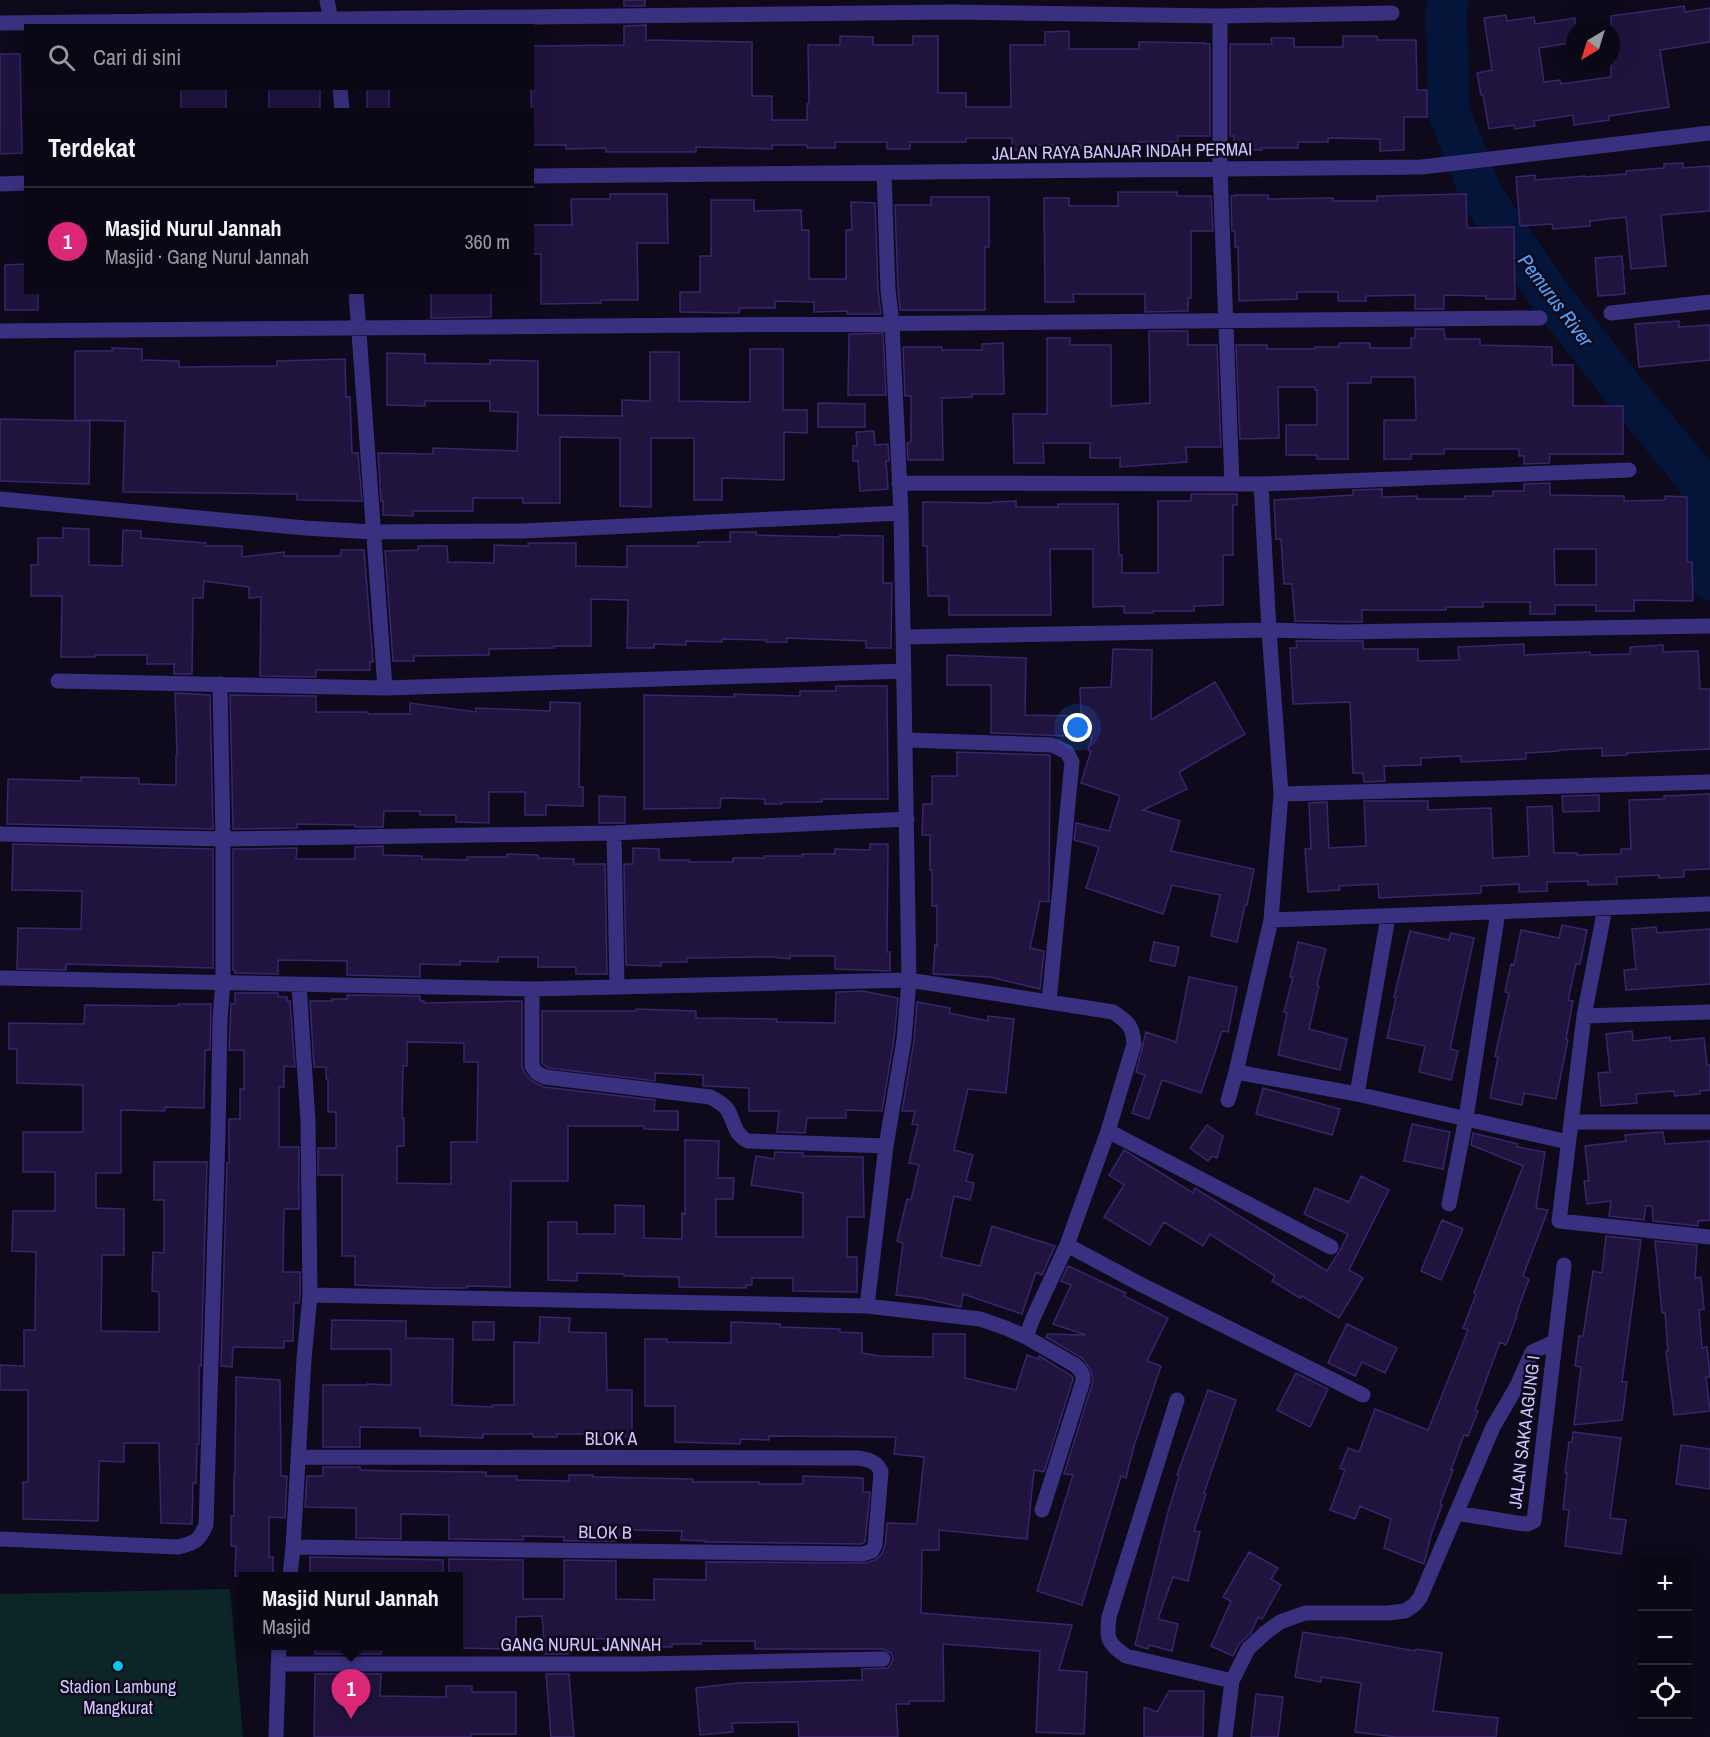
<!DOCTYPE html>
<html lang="id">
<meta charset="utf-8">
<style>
:root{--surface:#0a0815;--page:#181622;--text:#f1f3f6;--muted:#999aa0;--line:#2a2934;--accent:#db2777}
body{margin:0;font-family:"Archivo Narrow",sans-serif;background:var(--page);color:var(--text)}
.controls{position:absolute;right:18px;bottom:18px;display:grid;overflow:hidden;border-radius:0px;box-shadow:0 6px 24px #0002}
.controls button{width:54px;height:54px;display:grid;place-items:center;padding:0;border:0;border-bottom:2px solid var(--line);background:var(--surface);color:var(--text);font:30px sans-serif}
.compass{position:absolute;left:1566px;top:18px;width:54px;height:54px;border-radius:50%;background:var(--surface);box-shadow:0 6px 24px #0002;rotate:218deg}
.you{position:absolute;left:1078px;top:728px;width:21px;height:21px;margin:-15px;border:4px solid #fff;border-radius:50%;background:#1a73e8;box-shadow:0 0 0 9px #1a73e833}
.badge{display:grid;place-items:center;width:39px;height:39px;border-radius:50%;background:var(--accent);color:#fff;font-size:20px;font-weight:700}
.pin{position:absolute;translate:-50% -50px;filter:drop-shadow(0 2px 3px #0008)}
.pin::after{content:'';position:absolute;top:32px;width:21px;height:18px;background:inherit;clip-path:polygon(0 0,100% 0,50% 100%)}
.popup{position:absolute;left:238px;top:1572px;width:225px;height:78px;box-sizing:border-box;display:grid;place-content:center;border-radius:0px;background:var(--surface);filter:drop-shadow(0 2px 4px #0005);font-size:20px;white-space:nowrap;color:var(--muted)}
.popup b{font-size:22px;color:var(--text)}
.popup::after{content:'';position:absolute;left:50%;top:100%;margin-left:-12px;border:12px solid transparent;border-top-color:var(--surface)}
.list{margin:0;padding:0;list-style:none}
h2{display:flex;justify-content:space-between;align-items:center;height:78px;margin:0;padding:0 24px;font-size:26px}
h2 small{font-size:20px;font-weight:400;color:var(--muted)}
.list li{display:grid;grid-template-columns:39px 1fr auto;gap:18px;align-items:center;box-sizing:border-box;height:108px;padding:0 24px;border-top:2px solid var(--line)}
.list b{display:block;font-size:22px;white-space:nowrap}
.list p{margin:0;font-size:20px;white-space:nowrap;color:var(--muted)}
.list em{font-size:20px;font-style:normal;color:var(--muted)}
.icon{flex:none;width:33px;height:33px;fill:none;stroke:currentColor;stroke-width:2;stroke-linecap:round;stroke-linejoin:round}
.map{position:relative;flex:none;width:1710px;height:1737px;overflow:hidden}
.search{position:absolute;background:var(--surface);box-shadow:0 6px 24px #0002;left:24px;top:24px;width:510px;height:66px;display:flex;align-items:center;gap:15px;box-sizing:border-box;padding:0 21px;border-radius:0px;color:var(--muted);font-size:22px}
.panel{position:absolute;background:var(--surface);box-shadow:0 6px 24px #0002;left:24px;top:108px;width:510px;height:186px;border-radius:0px}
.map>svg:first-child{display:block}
.green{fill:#0c2627}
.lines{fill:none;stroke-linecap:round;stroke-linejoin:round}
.river{stroke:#05153a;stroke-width:42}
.building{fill:#20143f;stroke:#38256c;stroke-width:1.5;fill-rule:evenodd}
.street{stroke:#39317f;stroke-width:15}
.poi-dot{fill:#00c8f0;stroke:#0e0a1c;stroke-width:2}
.labels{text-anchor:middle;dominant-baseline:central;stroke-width:5;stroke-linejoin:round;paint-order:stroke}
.street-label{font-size:18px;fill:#d0c5ff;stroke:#0e0a1c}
.poi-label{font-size:18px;fill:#d0c5ff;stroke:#0e0a1c}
.water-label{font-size:20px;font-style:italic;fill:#53a4ff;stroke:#0e0a1c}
</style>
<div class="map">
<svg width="1710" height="1737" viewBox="0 0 1710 1737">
<rect width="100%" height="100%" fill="#0e0a1c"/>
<path class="green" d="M230,1589L243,1737H0V1594Z"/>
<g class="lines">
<path class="river" d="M1448,0L1446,13L1449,112L1482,196L1548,293L1623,389L1701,483L1706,561L1710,579"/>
</g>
<path class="building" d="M624,0H645V6H624Z
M1684,6L1685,12L1710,8V42L1660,50L1669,107L1609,116V120L1574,125L1573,115L1534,121L1535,126L1515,129L1514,125L1489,129L1483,95H1481L1477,73L1492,70L1484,18L1506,15L1507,21L1534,17L1535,24L1575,18V42L1539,48L1544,82L1560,80L1561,84L1611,77V16Z
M646,25V40L752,42V96H772V120H807V104H809L808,45H840V36L873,37V45H913V36H938V93H966V107H1011L1010,45H1045V32L1069,31V49H1139V42L1205,43V44H1210V136H1178V142H1138V145H1105V148H1081V145H1037V150H1012V138H966V142H910V149H887V142H835V148H807V145H772V149L696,147V152H606V148L566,149V145H532L531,88H532V46L624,45V26Z
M1343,36H1377L1378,40H1416L1417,90H1427V117H1404V150L1380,151V139L1328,138V142H1298V148H1262V150H1234V136H1230V44H1272L1271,38H1294V47H1343Z
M0,54H20L22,153L0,154Z
M181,88H226V110H181Z
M269,88H320V110H269Z
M367,88H389V110H367Z
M1683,163V168L1710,166V211L1661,215L1666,266L1631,269L1626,217L1590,221V226L1553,229L1552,224L1520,226L1516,177L1535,175V180L1585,176V177L1626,174V171L1664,168V164Z
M1118,192H1177V196H1211L1213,231H1191V298H1188V311L1145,312V294H1073L1074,302H1045L1044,198H1069V206H1118Z
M610,194H667L668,243H637L638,300H601V303L541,304V254H532V225H572L571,199H610Z
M1466,194L1467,228L1514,227L1515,299H1486V296L1444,295V309H1415V295L1366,296V301H1338V292H1297V299L1239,301L1238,247H1235V231H1232L1231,196H1235V195H1268V199L1333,198V201H1377V196Z
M931,197H989V247H985V310H900L898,289L895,205H931Z
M711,200H754V211L801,210L802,230H809V279H846V230H852L851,202L875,203L878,290L881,314H847V311L814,312V302L775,301V308H739V313L680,312V292H700V256H711Z
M1622,256L1625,294L1598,296L1595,258Z
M26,264V292H38V310H5V265Z
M431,292H491V317L431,318Z
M1679,321V327L1710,325V360L1639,367L1635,324Z
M1415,329H1444L1445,339H1480V345L1552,347V365H1573V406H1623V454H1550L1549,463L1524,464V456H1519V449H1444V454H1411V459H1384V420H1416L1415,377H1371V383H1348V459H1317V455H1286V425H1317V390H1315V387H1278L1279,438L1240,439L1236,345H1267V349H1315V347H1339V343H1370V348H1411V338H1415Z
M1149,331H1188V345H1217L1221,447H1186L1187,462L1120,467V458H1090V443H1043L1044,463H1014L1013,414H1047V338H1070V345H1111V406L1150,403Z
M883,333L886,395H848L849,334Z
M1003,343L1004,394H972V397L942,398L943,460H908L907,443L911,442V396H905L903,347H942V350H982V344Z
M112,348L142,349V360L179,361V367L277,366V361L345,359L346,397H350L352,453H358L362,501L297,500V494L123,492L125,421L75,420V351H112Z
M750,349H783V410H807V433L784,432V480L722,478V500H694V438H651V507L620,506V438L560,437V503H523V498H473V511H413V516L383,515V501H381L378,453L433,454V448L517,451L518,412L490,411V401H425V406L387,405V353L425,354V363L490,364V360L538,361V415L622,416V400L650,401V352H679V401L750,402Z
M818,403L865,404V427H818Z
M0,419L90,421L89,484L0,481Z
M874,431L875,445L888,444L889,461H886L888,489L860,491L858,461H853V446H857L856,432Z
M1550,483V495L1624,496V501L1665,500V496L1687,497V562H1692L1693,601L1634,600V611H1596V605H1555V614H1530V602H1483V607H1446V610H1362V622L1295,621L1292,584H1284L1281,539H1276L1274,500L1353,495V490L1382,489V497L1417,496V499H1465V496H1493V491H1524V484ZM1554,549H1596V585H1555Z
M1191,494H1237V505H1233V555H1223V605L1194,606V611H1153V613H1124V606L1093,607V549H1050L1051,615H949V596H928L927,546H923V502L992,503V502L1016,501V507H1058V504H1118L1119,555H1122V573H1158V501H1191Z
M63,528L89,529V565L122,566L123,530L141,531V538L206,543V546H242V557L284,552V556H341V550H364L373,662H370V670H316V677L260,676L261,597L249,598V587L204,581L203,598H193L192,674H174V664H147V655H95V657H61L62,596H31V565H38V538H63Z
M730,532H756V535L788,536L840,537V535L883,536V583H892L891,648H866V641L787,638V642H766V640L722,639V642L686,641V645L654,644V648H627L628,600L591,599V646H554V648L489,649V655L414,656V661H393L385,551L418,550V546H447L448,562L494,563V545L528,546V543H576V566L627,567V546H698V542H730Z
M1296,641H1363V649H1418V661L1459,660L1458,647L1524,644V655L1590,652V655L1630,654V647L1663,645V652L1698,651L1700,689H1710V749L1627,753V755L1602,756V748L1559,750V751L1526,753V759L1461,762V756L1421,758V765L1384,766L1385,781L1364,782L1363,773H1353L1350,702L1293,704L1290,648H1297Z
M1113,649L1152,650L1151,720L1215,682L1245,734L1179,772L1187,789L1143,810L1180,821L1171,851L1254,869L1247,905H1245L1237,942L1211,936L1220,895L1172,885L1163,914L1086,888L1099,847L1074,840L1076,823L1109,831L1120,796L1081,783L1091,751L1088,750L1092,737L991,733V685H947V655L1026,658L1025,715L1081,716L1080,688L1111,687Z
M836,686H887L888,799H822V802H782V804H765V799L721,798L720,808L644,809V695L734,697V694L800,696V691H836Z
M175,693L210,695L213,829L7,824L8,779L81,781V777L139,778V784L176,785V755H177Z
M230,695L316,696V712H368V714H410V703L476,712V708L550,711V702L580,703L579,787H583V806L546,805V815H525V792H489V823L456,822V815H420V811H384L383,827H355V825L297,824V828L233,829Z
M957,752L1050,755L1049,902L1040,901L1030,948L1044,951L1040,989L990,977L933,974L935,945L937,946V906H932V870H930V835H922L923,804H932V776H957Z
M1710,794V869L1684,870V877L1659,878V875L1616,877L1617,884L1588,885V881L1547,882V891L1519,892V884L1481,886V893L1379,898L1378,884L1339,886L1340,890L1308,892L1305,849H1311L1309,803L1327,802L1329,848L1366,846L1364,801H1428V810L1491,808L1493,858L1529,856L1527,807L1552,806L1554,853H1577V855L1621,854V849H1631L1629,800L1664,799V796Z
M1599,795V811L1563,812L1562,796Z
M599,796L625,797V823H599Z
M13,844L213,849V968L66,964V970L17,969L18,928L81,929L82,891L12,890Z
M870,844H888L887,952H890V971L835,969V956H790V959L772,957L687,958V962H661V966L626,965L624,864H633V848L659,849V860H689V862H733V858H764V856H802V854H835V849L870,850Z
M383,846V855L422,856V859L467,860V857H507V854L538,855V858L574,859V864H605L607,974H576V967H538V957H498V962L460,961V965L420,964V977L347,975V961L278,960V974L235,973V970H233V849L297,848L296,859H355V847Z
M1562,925L1587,930L1580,964H1576L1568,1000L1573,1001L1566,1039L1568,1040L1556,1099L1524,1093L1522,1105L1490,1098L1498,1057L1495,1056L1509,993L1505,992L1511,964L1514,965L1521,930L1559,938Z
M1656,927L1657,933L1710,929V984L1626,990L1624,970L1636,969L1632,929Z
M1410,931L1449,940L1451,933L1474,938L1450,1049L1458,1051L1451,1080L1419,1072L1425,1046L1387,1038L1396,998L1394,997Z
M1154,942L1179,947L1175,966L1150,961Z
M1298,942L1326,949L1317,985L1319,986L1309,1029L1347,1039L1340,1070L1278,1055L1287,1013L1284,1012L1293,977H1290Z
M1189,977L1237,987L1228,1032L1222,1031L1201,1093L1162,1080L1149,1119L1132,1113L1145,1075L1136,1072L1146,1032L1176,1042Z
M863,991L898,998L894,1039L882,1111L846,1110V1118H807L805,1133L777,1132L779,1111H749V1088L703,1086V1075L655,1073V1081L548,1068L542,1063V1011H636V1009L696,1011V1018L777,1019V1022L835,1023L836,992Z
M235,993H278V997H287V1001H290L295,1067L284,1066V1087H279V1147H299V1209H284L283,1272H300V1295L299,1303H294L293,1341H284V1348L233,1347L232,1367L221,1366L227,1163H229V1119H240V1089H244V1050H229L231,1004H235Z
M347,995L420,996V1001H424V1003L522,1001V1066L524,1072L532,1081L544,1087L655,1100L654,1111H678V1130L644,1129V1126H568V1181H511L510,1287L467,1286V1288H434L355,1285V1256H342V1175H318V1148H336V1112H328V1079H326V1067H314L310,1001H332V999H347ZM407,1042L464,1043V1062H478L477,1142H451V1184L397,1183V1146H404V1118H402L403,1066H407Z
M917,1002L950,1008L949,1013L988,1021V1016L1014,1019L1006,1093L968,1089L954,1150L973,1155L966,1181L974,1183L970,1200L954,1196L941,1257L980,1266L992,1226L1055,1246L1042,1275L1036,1272L1022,1314L963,1294L961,1307L922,1298L896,1295L903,1243L897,1241L907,1199L911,1200L919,1165L909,1163L918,1125L912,1124L915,1111H902L914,1041Z
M178,1004H211L210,1050H205L204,1108L165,1107V1111L121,1110V1173H96V1208L124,1209V1255H102L101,1331L159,1332V1292L152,1291L153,1252L164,1253V1200H154V1162H207L201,1366H199V1444H197L196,1483H193L192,1524L161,1523L159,1443H124V1462L99,1461L98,1521L23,1519V1482H28V1390H0V1365L24,1366V1330H35L36,1252L12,1251L13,1211H55V1172H23V1132H83V1085L17,1083V1049H9V1023L84,1024L85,1005L178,1006Z
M1632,1031L1633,1041L1670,1037V1041L1704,1038L1707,1065H1710V1090L1700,1091V1094L1675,1096L1674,1091L1636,1094L1637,1103L1601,1106L1598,1073L1610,1072L1606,1034Z
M1263,1088L1340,1109L1332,1135L1256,1114Z
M1412,1124L1450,1132L1443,1169L1404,1161Z
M1207,1125L1223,1136L1217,1158L1212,1156L1208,1161L1190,1148Z
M1660,1132H1663L1665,1144L1710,1141V1220L1698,1221V1226L1653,1221L1652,1206H1646L1644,1220L1609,1216L1611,1201L1587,1204L1584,1181H1589L1585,1146L1626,1141L1625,1135Z
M1473,1133L1518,1144L1517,1147L1545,1152L1536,1208L1548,1210L1523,1276L1529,1279L1516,1315L1517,1316L1506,1345L1500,1342L1475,1410L1478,1411L1468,1436L1464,1435L1451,1470H1453L1440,1504L1442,1505L1431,1535L1424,1564L1384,1548L1391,1519L1360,1506L1355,1519L1330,1510L1345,1470L1340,1468L1348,1448L1359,1452L1375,1409L1428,1430L1468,1330L1463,1328L1476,1294L1474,1293L1523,1166L1471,1145Z
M685,1140L719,1141L718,1178H734L733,1199H716V1237H803V1193L751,1185L756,1156L774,1159L775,1152L803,1153V1156L863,1157L864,1217H847V1257H857V1292L793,1291V1278H752V1285H746V1288L679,1287V1277L624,1276V1274L577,1273V1281L548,1280V1222H577V1234H615V1205L644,1206V1238L682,1239V1213L685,1214Z
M1124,1150L1193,1193L1195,1188L1327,1271L1339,1252L1348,1234L1304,1214L1315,1188L1349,1202L1361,1176L1389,1190L1349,1270L1363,1278L1339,1318L1302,1296L1300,1298L1272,1281L1275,1276L1210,1234L1203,1246L1164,1222L1150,1245L1104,1217L1124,1185L1109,1175Z
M1442,1220L1463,1229L1441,1280L1421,1271Z
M1606,1236L1641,1240L1622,1382H1627L1622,1420L1574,1425L1581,1367L1575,1366L1579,1336H1583L1593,1271L1602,1273Z
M1655,1241L1697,1245L1695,1278L1701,1277L1704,1309L1699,1310L1702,1348L1707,1347L1710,1377H1706L1710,1411L1674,1415L1666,1351H1668L1665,1313H1662Z
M1068,1266L1126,1293L1124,1296L1168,1318L1147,1361L1161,1366L1134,1446L1126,1478L1121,1476L1082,1605L1037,1591L1073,1475L1064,1474L1093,1381L1091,1370L1082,1358L1046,1337L1048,1334L1086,1335L1053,1324L1071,1285L1061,1281Z
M540,1317L570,1318L569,1332L606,1333L607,1390H632V1437L601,1436V1434H557V1437H533V1434H483V1438L420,1436V1428L360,1427V1447H323V1385H367V1384L391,1385V1349H331L332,1320L406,1321V1338L453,1339L452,1405L492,1407V1405H514V1342L539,1343Z
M473,1322H494V1340H473Z
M731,1322L780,1324V1327L840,1329V1332L862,1333V1353L879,1356L933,1357V1334H965V1378L1016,1390L1027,1355L1038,1359L1039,1356L1072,1376L1073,1379L1044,1472L1034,1470L1027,1539L939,1530V1550H922L921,1613L1072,1625L1059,1670L1087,1672L1084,1734L1036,1732L1040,1651L943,1644L944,1701H909V1704H896L898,1737H799L798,1722L732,1723L733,1732L700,1735L696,1688L738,1683L862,1680V1669L888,1668L891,1664L893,1659L891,1653L883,1649H755V1641H701V1644H672V1647H608L609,1639L570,1638L568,1654H545L542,1616L516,1617V1649L459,1648V1576H449V1559L523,1560V1599H564V1560L616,1561V1599L654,1600V1579L706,1580V1562L866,1563L875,1560L881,1555L885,1546L887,1523L917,1524L924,1457L894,1454L896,1437L769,1436V1440L741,1439L740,1444L675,1442V1406H645V1339H667V1342L731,1343Z
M1347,1324L1397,1348L1385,1373L1362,1362L1355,1376L1328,1363Z
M1296,1373L1328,1389L1310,1427L1277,1410Z
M236,1377L280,1380L281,1476H287L285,1518L269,1517V1557H273V1576H235L236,1546H231V1516H234V1474H235Z
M1208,1390L1236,1400L1204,1493L1206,1494L1194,1531L1200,1532L1188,1581L1173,1577L1158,1619L1178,1624L1172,1651L1149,1645L1148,1649L1135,1645L1168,1512L1179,1476L1177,1475Z
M1573,1432L1621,1438L1610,1518L1626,1520L1621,1554L1565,1546L1569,1510L1563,1509L1567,1473H1565L1569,1442H1572Z
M1681,1445L1710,1449V1489L1676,1484Z
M323,1467H360V1470L395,1471L486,1472V1476H517V1480L569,1481V1475H593V1477L693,1479V1482H759V1484H803V1476L863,1478V1492H870L865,1542L861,1544L706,1542L707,1541L681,1540L682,1531L627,1530V1535H616V1541H564V1537L523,1536V1540L449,1539V1515L401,1514V1539L356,1538V1508L305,1507L307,1476H323Z
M1249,1552L1278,1568L1271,1579L1281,1585L1262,1619L1258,1617L1251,1633L1239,1644L1233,1656L1211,1646L1231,1601L1223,1597Z
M310,1557L443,1560V1576H310Z
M1303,1632L1338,1638L1339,1637L1415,1651L1416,1649L1442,1653L1433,1711L1498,1718L1496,1737H1396L1355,1732L1361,1683L1321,1677V1682L1295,1677Z
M315,1646H382L381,1654H315Z
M315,1674H381L380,1696L446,1697V1686H472V1692H516V1734H471V1737H314Z
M546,1674H569L574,1737H551Z
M1169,1691H1204L1203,1737H1144V1707L1157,1712Z
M1256,1694L1283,1697L1278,1737H1251Z"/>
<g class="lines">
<path class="street" d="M327,0L332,26
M1220,16V169L1232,484
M0,23L953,12L1220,16L1392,13
M340,88L342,110
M532,176L1422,167L1710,133
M0,184L26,183
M356,292L385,688
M1611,313L1710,302
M0,331L1540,318
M899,483L1261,484L1629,470
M0,499L305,528L373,532L523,531L901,513
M904,637L1269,630L1340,632L1710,626
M58,681L385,688L904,671
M906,740L1052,745L1067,752L1072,762L1049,1002
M1281,794L1710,782
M614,833L617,987
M0,834L223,839L614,833L907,819
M1605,908L1584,1016L1559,1221L1710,1237
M1271,920L1710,904
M0,978L532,989L909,980L1113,1012C1128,1022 1133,1026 1134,1044L1108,1131L1067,1245L1140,1284L1363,1395
M532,989V1066L537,1073L545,1077L710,1097C716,1100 723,1104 727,1109C735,1121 733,1134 748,1141L886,1146
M1584,1016L1710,1012
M1236,1072L1357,1094L1568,1142
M1357,1094L1388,917
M1228,1100L1236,1072L1271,920L1281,794L1269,630L1261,484
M1571,1122H1710
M1108,1131L1331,1247
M1449,1204L1466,1118L1498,912
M310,1295L867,1306L980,1319L1006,1328L1026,1337L1033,1318L1067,1245
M867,1306L886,1146L904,1040L909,980L901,513L892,324L888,290L884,173
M1026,1337L1075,1365L1080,1370L1083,1375V1381L1042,1510
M1177,1400L1109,1617C1106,1640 1108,1643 1126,1656L1232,1681
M1456,1513L1517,1523L1527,1524L1534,1521L1564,1265
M0,1539L178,1547C195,1543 199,1541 206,1525L218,1132L220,1019L223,981V839L220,684
M293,1547L863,1554L872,1551L875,1545L881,1472C877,1461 869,1460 858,1458L298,1457
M290,1576L293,1547L304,1359L310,1295L308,1121L299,985
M278,1664H641L883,1659
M276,1737L279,1646
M1225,1737L1232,1681L1248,1649L1265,1633L1280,1622L1305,1613H1388L1405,1611L1414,1605L1420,1598L1493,1427L1517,1386L1532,1352L1554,1342"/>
</g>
<circle class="poi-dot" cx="118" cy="1666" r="6"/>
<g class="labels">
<g class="street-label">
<text transform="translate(1122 151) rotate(-1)">JALAN RAYA BANJAR INDAH PERMAI</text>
<text transform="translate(1524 1432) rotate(-83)">JALAN SAKA AGUNG I</text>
<text x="611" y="1438">BLOK A</text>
<text transform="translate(605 1532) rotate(1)">BLOK B</text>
<text x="581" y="1644">GANG NURUL JANNAH</text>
</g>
<g class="poi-label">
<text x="118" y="1686">Stadion Lambung<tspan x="118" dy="21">Mangkurat</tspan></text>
</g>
<g class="water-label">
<text transform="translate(1556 300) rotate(53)">Pemurus River</text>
</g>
</g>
</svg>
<div class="controls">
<button>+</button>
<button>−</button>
<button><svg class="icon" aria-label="locate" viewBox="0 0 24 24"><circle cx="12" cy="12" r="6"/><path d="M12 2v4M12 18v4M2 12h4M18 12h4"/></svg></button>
</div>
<svg class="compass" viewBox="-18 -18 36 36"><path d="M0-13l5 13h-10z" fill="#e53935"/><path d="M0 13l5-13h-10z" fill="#999aa0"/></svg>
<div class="you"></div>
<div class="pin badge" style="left:351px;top:1719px">1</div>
<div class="popup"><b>Masjid Nurul Jannah</b>Masjid</div>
<div class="search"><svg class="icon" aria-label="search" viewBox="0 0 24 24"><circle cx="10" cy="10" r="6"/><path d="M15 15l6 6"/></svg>Cari di sini</div>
<section class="panel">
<h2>Terdekat<small></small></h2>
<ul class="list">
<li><span class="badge">1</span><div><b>Masjid Nurul Jannah</b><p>Masjid · Gang Nurul Jannah</p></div><em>360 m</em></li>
</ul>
</section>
</div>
